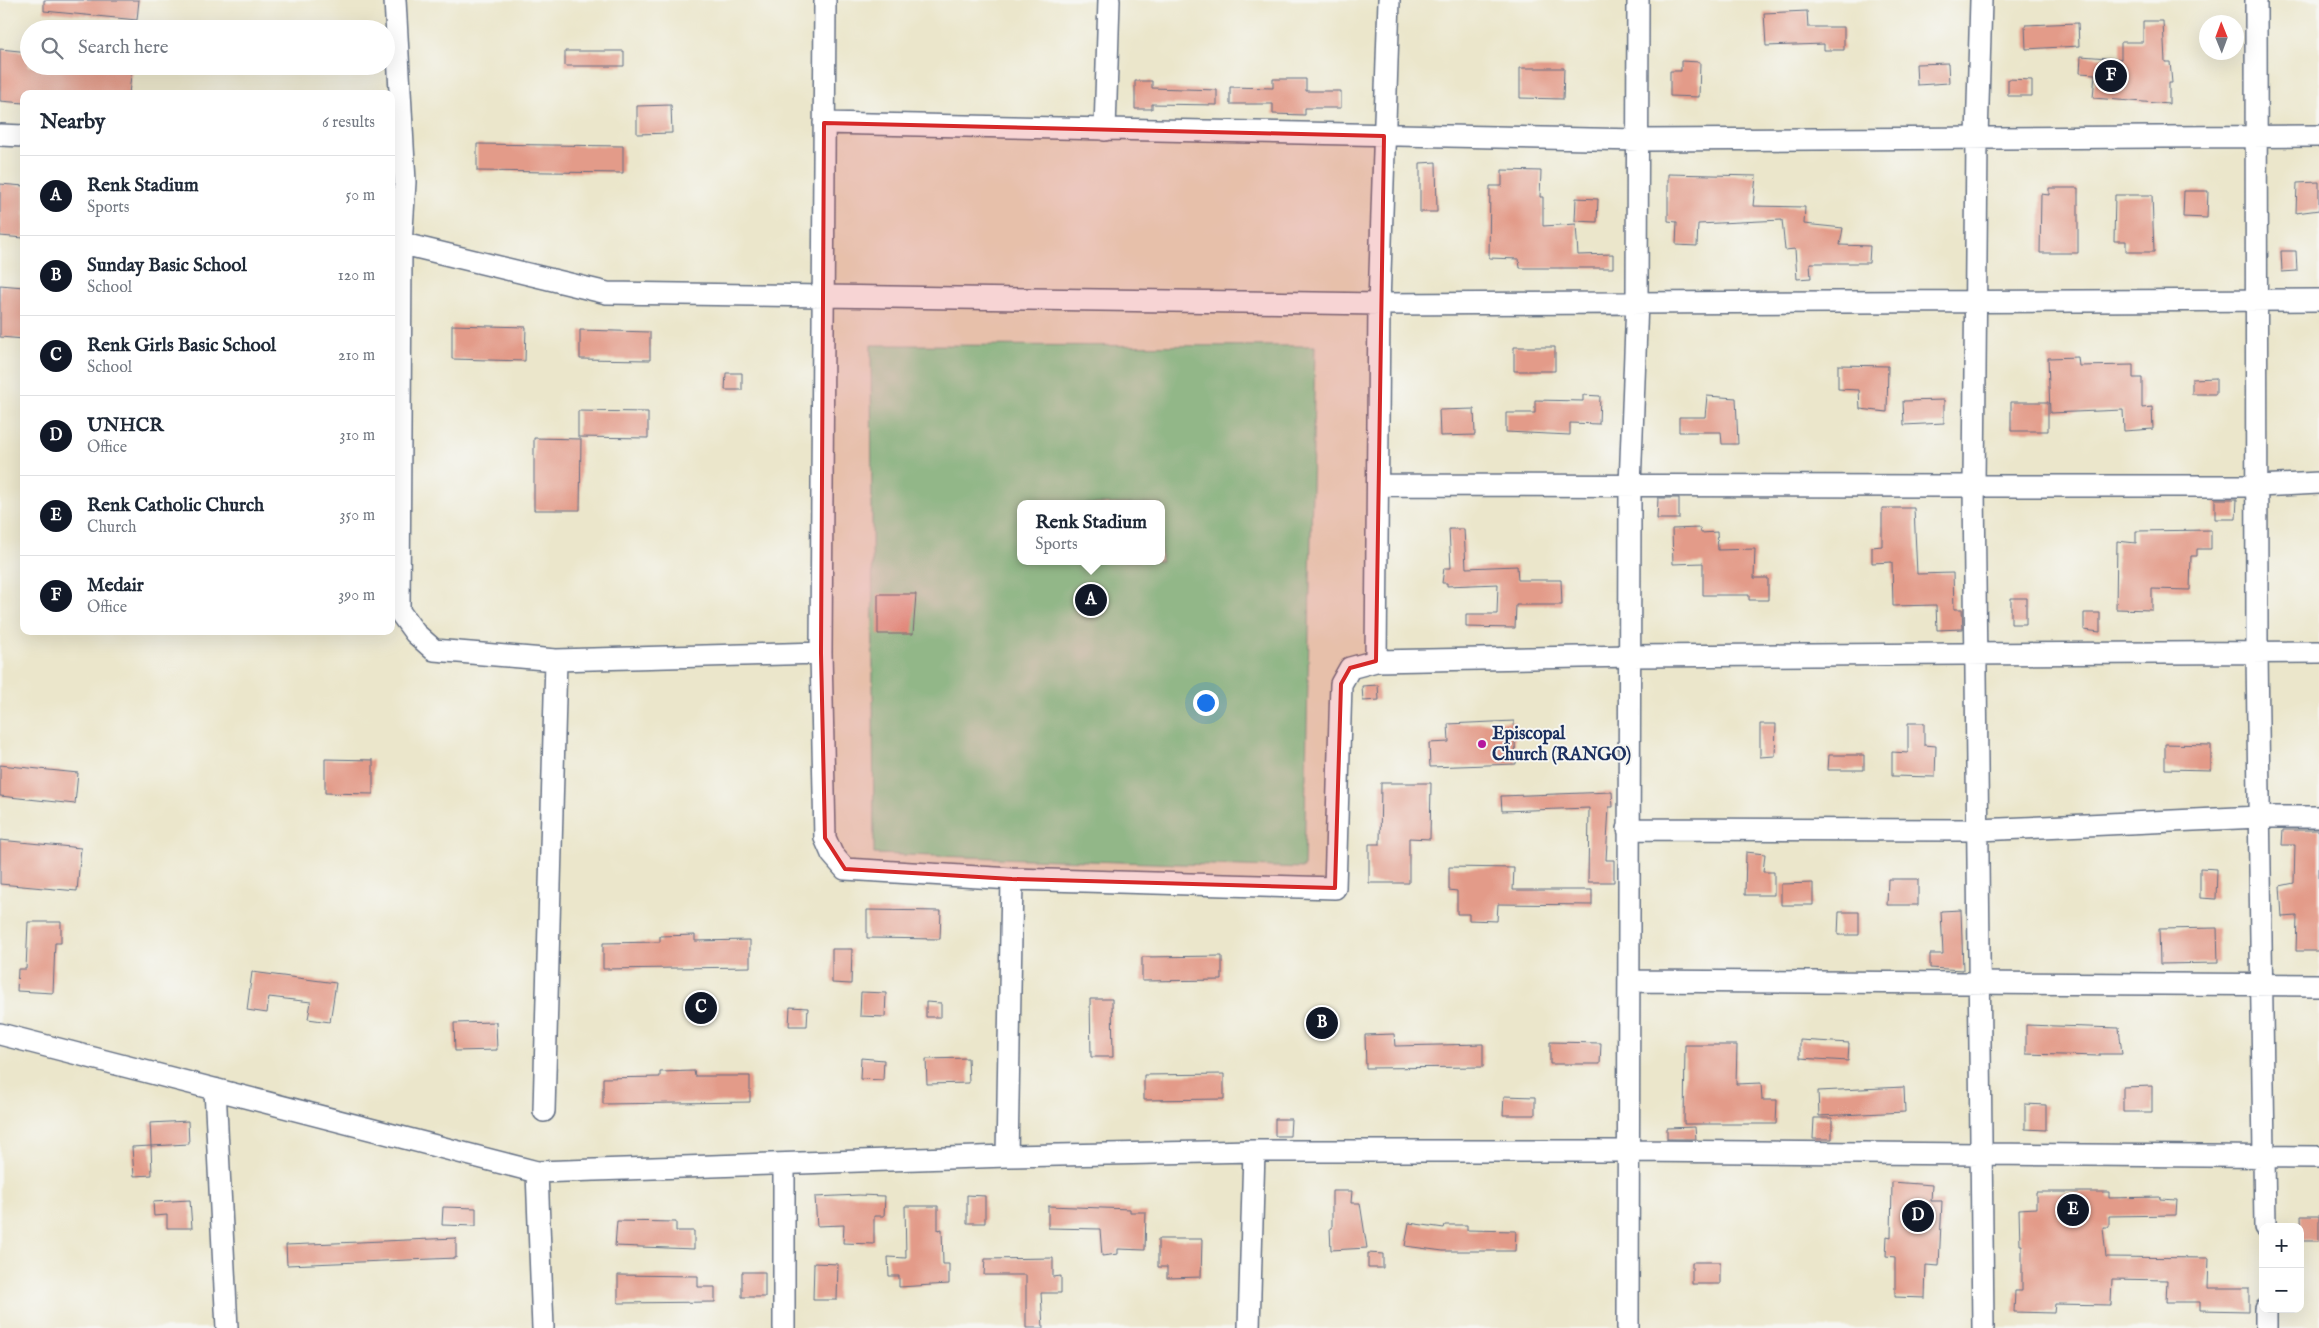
<!DOCTYPE html>
<meta charset="utf-8">
<style>
:root{--surface:#fff;--page:#f6f6f7;--text:#1f2937;--muted:#747a83;--line:#e0e1e3;--accent:#111827}
body{margin:0;font-family:"IM FELL English",serif;background:var(--page);color:var(--text)}
.controls{position:absolute;right:15px;bottom:15px;display:grid;overflow:hidden;border-radius:10px;box-shadow:0 5px 20px #0002}
.controls button{width:45px;height:45px;display:grid;place-items:center;padding:0;border:0;border-bottom:1px solid var(--line);background:var(--surface);color:var(--text);font:25px sans-serif}
.compass{position:absolute;left:2199px;top:15px;width:45px;height:45px;border-radius:50%;background:var(--surface);box-shadow:0 5px 20px #0002;rotate:359deg}
.you{position:absolute;left:1205px;top:702px;width:18px;height:18px;margin:-12px;border:4px solid #fff;border-radius:50%;background:#1a73e8;box-shadow:0 0 0 8px #1a73e833}
.badge{display:grid;place-items:center;width:32px;height:32px;border-radius:50%;background:var(--accent);color:#fff;font-size:16px;font-weight:700}
.pin{position:absolute;translate:-50% -50%;border:2px solid #fff;box-shadow:0 1px 5px #0006}
.popup{position:absolute;left:1017px;top:500px;width:148px;height:65px;box-sizing:border-box;display:grid;place-content:center;border-radius:10px;background:var(--surface);filter:drop-shadow(0 1px 4px #0005);font-size:16px;white-space:nowrap;color:var(--muted)}
.popup b{font-size:19px;color:var(--text)}
.popup::after{content:'';position:absolute;left:50%;top:100%;margin-left:-10px;border:10px solid transparent;border-top-color:var(--surface)}
.list{margin:0;padding:0;list-style:none}
h2{display:flex;justify-content:space-between;align-items:center;height:65px;margin:0;padding:0 20px;font-size:21px}
h2 small{font-size:16px;font-weight:400;color:var(--muted)}
.list li{display:grid;grid-template-columns:32px 1fr auto;gap:15px;align-items:center;box-sizing:border-box;height:80px;padding:0 20px;border-top:1px solid var(--line)}
.list b{display:block;font-size:19px;white-space:nowrap}
.list p{margin:0;font-size:16px;white-space:nowrap;color:var(--muted)}
.list em{font-size:16px;font-style:normal;color:var(--muted)}
.icon{flex:none;width:28px;height:28px;fill:none;stroke:currentColor;stroke-width:2;stroke-linecap:round;stroke-linejoin:round}
.map{position:relative;flex:none;width:2319px;height:1328px;overflow:hidden}
.search{position:absolute;background:var(--surface);box-shadow:0 5px 20px #0002;left:20px;top:20px;width:375px;height:55px;display:flex;align-items:center;gap:12px;box-sizing:border-box;padding:0 18px;border-radius:28px;color:var(--muted);font-size:19px}
.panel{position:absolute;background:var(--surface);box-shadow:0 5px 20px #0002;left:20px;top:90px;width:375px;height:545px;border-radius:10px}
.map>svg:first-child{display:block}
.green{fill:#81dba1;stroke:#4e8580;fill-rule:evenodd}
.building{fill:#e39b89}
.lines{fill:none;stroke-linecap:round;stroke-linejoin:round}
.street-casing{stroke:#646f84;stroke-width:24}
.street{stroke:#fff;stroke-width:21}
.marked{fill:#d62828;fill-opacity:0.2;stroke:#d62828;stroke-width:4;stroke-linejoin:round}
.poi-dot{fill:#b5179e;stroke:#f6f6f2;stroke-width:2}
.labels{text-anchor:middle;dominant-baseline:central;stroke-width:4;stroke-linejoin:round;paint-order:stroke}
.poi-label{font-size:18px;font-weight:bold;fill:#1b2f5e;stroke:#f6f6f2;text-anchor:start}
</style>
<div class="map">
<svg width="2319" height="1328" viewBox="0 0 2319 1328">
<rect width="100%" height="100%" fill="#f6f6f2"/>
<filter id="ink" filterUnits="userSpaceOnUse"><feTurbulence type="fractalNoise" baseFrequency=".02" numOctaves="2"/><feDisplacementMap in="SourceGraphic" scale="10" xChannelSelector="R" yChannelSelector="G"/><feConvolveMatrix kernelMatrix="1 2 1 2 8 2 1 2 1" color-interpolation-filters="sRGB"/></filter>
<filter id="wash" filterUnits="userSpaceOnUse"><feTurbulence type="fractalNoise" baseFrequency=".0096" numOctaves="4" result="noise"/><feDisplacementMap in="SourceGraphic" scale="20" xChannelSelector="R" yChannelSelector="G"/><feGaussianBlur stdDeviation="1.12" result="paint"/><feColorMatrix in="noise" values="0 0 0 0 0 0 0 0 0 0 0 0 0 0 0 0 0 1.4 0 .05"/><feComposite in="paint" operator="in"/></filter>
<g filter="url(#wash)">
<rect width="100%" height="100%" fill="#ebe6cb"/>
<path class="green" d="M871,345L1315,346L1304,868L874,854ZM1021,504H1161V561H1021Z"/>
<g id="blocks">
<path class="building" d="M44,0H139L137,20L44,11Z
M1807,11L1808,27H1844V50H1824V44L1766,46L1764,13Z
M2143,21H2163L2165,62H2170L2172,83H2169V104L2093,98L2095,74L2080,73L2081,56L2121,59V42H2143Z
M2078,23L2079,46L2026,49L2025,25Z
M0,49L29,52V66H132L129,94H24V103L0,101Z
M565,51H624V66H565Z
M1681,61L1700,62L1699,97L1670,96V71H1681Z
M1948,63L1949,83L1917,85L1916,64Z
M1520,68H1564L1563,99L1520,98Z
M1273,79H1306V91H1341V108H1305V115L1273,114V104H1230V87L1273,88Z
M2008,79L2032,80V96H2008Z
M1135,81H1152V88L1217,90V105L1152,104V109H1135Z
M671,105L672,133L637,134V106Z
M477,144L623,146V173L477,171Z
M1436,162L1437,212H1420V163Z
M1502,170L1541,171L1540,197H1543V226L1576,224L1578,255L1613,254V268H1520L1519,259L1489,258L1490,186H1502Z
M1668,174L1756,176L1753,206L1805,207L1804,224L1843,228L1840,245L1870,246L1869,263H1810L1811,278L1797,279L1795,249L1785,250L1782,220L1698,224L1697,246L1676,245L1677,222L1668,221Z
M2319,182V210L2296,213L2297,183Z
M0,184L24,186V238L0,236Z
M2049,188H2078V253H2040L2041,194L2049,195Z
M2184,191H2208L2207,218L2183,217Z
M2115,195H2152L2154,252H2126V241H2114Z
M1576,198L1598,199L1597,222L1575,221Z
M2281,251H2296L2297,271L2282,272Z
M0,285L24,287V339L0,337Z
M452,325L526,327L525,361L452,359Z
M580,330L650,332V360L580,359Z
M1514,347H1555V371H1514Z
M2078,357L2079,366L2133,365V378H2142V408L2152,407L2153,429L2124,431L2123,410L2050,413L2048,358Z
M1838,365L1888,366L1887,412L1860,409L1859,390L1838,389Z
M726,373H742V390H725Z
M2216,378V394H2192V379Z
M1583,395L1600,396L1599,424L1570,423V435L1506,432V413H1535V400L1583,401Z
M1707,396L1736,398L1738,444H1722L1721,432H1679V417H1705Z
M1944,400V423L1904,425L1903,401Z
M2011,402H2048V431H2011Z
M1474,409L1475,435L1440,436L1439,410Z
M578,411L648,412V438L578,437Z
M534,438L581,439L580,510H534Z
M1658,498H1679V519H1657Z
M2215,499H2237L2236,519H2215Z
M1882,508H1914L1917,574L1953,573L1954,609H1962L1963,629L1937,630L1936,605L1893,606L1892,562L1872,563V547L1882,546Z
M1700,528L1701,533L1717,532L1718,550L1755,549L1754,578H1768V600H1749V595H1703V563L1673,564L1672,529Z
M1449,529H1464L1466,568L1517,566L1518,580H1561L1562,605H1516L1515,628L1466,627V614H1497L1498,584L1447,586V583H1442L1444,568H1451Z
M2211,530V549H2197V556H2191L2190,590L2152,589V610L2116,609L2117,541L2136,543V531Z
M878,594H916L913,634H878Z
M2011,598H2026V624H2011Z
M2084,613H2100V632L2084,630Z
M1378,685L1379,700L1363,701L1362,686Z
M1514,721L1516,764L1430,767L1429,743L1449,742L1448,724Z
M1908,723H1924V745L1936,746L1935,777L1892,776V752L1908,753Z
M1760,724H1776L1775,756L1760,757Z
M2165,744L2211,745V770L2165,769Z
M1829,755H1864V770H1828Z
M325,759L373,760V794L325,793Z
M0,765L78,773L75,804L0,796Z
M1381,783H1431L1430,839L1409,838V883H1369V844H1380Z
M1612,792L1613,807H1609L1606,860H1614V882H1588L1589,808L1502,811L1501,796Z
M2283,830H2319V951H2296L2297,916L2282,917L2280,886L2294,883L2295,845H2282Z
M0,840L81,848L77,891L0,884Z
M1746,852L1765,854L1763,872H1774V895H1745Z
M1449,867L1514,868L1513,890H1592V905L1498,904L1497,921L1469,920V914H1457V891L1449,890Z
M2200,868L2217,869L2216,899L2200,898Z
M1888,879H1918V905H1887Z
M1813,883V905H1781V884Z
M867,910L941,911L940,939L867,938Z
M1961,910L1963,970L1930,968V954H1943L1941,911Z
M1839,912H1859V935H1838Z
M28,922H61V943H55L53,993L17,991L18,969H26Z
M2217,928L2218,963L2160,964L2159,929Z
M695,935V941L750,940V967L603,969V943L660,942V936Z
M832,949H852L851,984L832,983Z
M1222,956V980L1142,981V957Z
M252,972L336,983L330,1022L308,1019L311,1002L269,997L267,1013L247,1010Z
M861,992L886,993L885,1017L860,1016Z
M1090,999H1112L1113,1057H1091Z
M926,1002L941,1003V1017H926Z
M790,1007L808,1008L807,1026H789Z
M496,1022L497,1050L455,1051L454,1023Z
M2026,1025L2119,1028L2122,1054H2099V1056L2026,1054Z
M1394,1034L1395,1046L1483,1044V1067L1366,1068L1365,1035Z
M1800,1040L1849,1043L1848,1061L1800,1058Z
M1550,1042L1601,1043L1600,1064H1550Z
M1685,1045H1737L1736,1084L1761,1083L1762,1100H1777L1776,1124H1684Z
M861,1058L884,1060L883,1080L860,1079Z
M968,1058L969,1083L927,1084L926,1059Z
M694,1071L695,1076H750V1102L603,1104V1078L660,1077V1072Z
M1224,1074V1099L1144,1100V1075Z
M2152,1086V1112H2123V1087Z
M1904,1087L1905,1112L1819,1116L1818,1091Z
M1504,1096L1535,1097V1115H1503Z
M2025,1104L2046,1105V1130L2025,1129Z
M1814,1118H1832V1139H1813Z
M1275,1119H1291L1290,1136H1275Z
M188,1121L189,1144L151,1146L150,1123Z
M1695,1127L1696,1139H1667V1128Z
M151,1146L152,1175L134,1176L132,1147Z
M1892,1182L1932,1185L1931,1201H1942L1939,1266L1926,1265L1925,1298L1895,1297V1257L1886,1256L1887,1236L1891,1237Z
M1332,1191H1352L1351,1203H1360L1367,1248L1331,1250L1330,1228H1332Z
M2036,1192H2109V1198L2160,1197V1199L2177,1200L2176,1215L2109,1216V1227H2103L2106,1257L2209,1258L2208,1288H2249V1311L2200,1310V1302H2166L2167,1280L2112,1279L2111,1305L2055,1304L2054,1313L2014,1312L2015,1291H2022V1245H2020L2019,1209L2036,1208Z
M859,1195L885,1196L884,1216H874V1244L843,1243L844,1225L817,1226L815,1197Z
M967,1195L985,1196V1223H967Z
M190,1200L192,1228H167V1215L154,1216L153,1202Z
M905,1206H938V1230L942,1229L943,1264H949V1284L899,1287V1276H889L888,1257L906,1258Z
M1048,1206L1130,1209V1212H1146L1145,1250L1118,1249V1254L1102,1256L1100,1229L1048,1228Z
M443,1207L476,1208V1226L442,1225Z
M2301,1216H2319V1241H2302Z
M617,1221L676,1222V1231H694V1249L615,1246Z
M1409,1223L1444,1228L1445,1225H1467V1230L1516,1231L1515,1251H1443L1405,1246Z
M456,1238V1258L287,1265L286,1245Z
M1158,1239H1202L1201,1277L1167,1278V1267H1158Z
M1368,1253L1383,1254V1268H1368Z
M1053,1258V1277L1061,1276V1293H1041L1043,1328H1026V1275H984L985,1259Z
M1692,1262H1720V1284H1692Z
M814,1263L838,1264L837,1300H813Z
M742,1272H765V1297H742Z
M618,1275L698,1276V1287H715V1302L618,1303Z"/>
</g>
</g>
<g filter="url(#ink)">
<use href="#blocks" fill-opacity="0" stroke="#646f84" stroke-width="1"/>
<g class="lines">
<g class="street-casing">
<path id="street" d="M395,0L405,182L401,245L399,611L415,633L434,650L556,660L544,1111
M825,0L821,653L825,838L832,854L845,869L1012,879L1335,888L1341,684L1350,668L1376,661
M1389,0L1379,304L1376,661L1630,656L2319,652
M1981,0L1977,138L1974,486L1983,1328
M2256,0L2257,654L2265,1227
M824,123L1639,140L2319,136
M1105,130L1109,0
M0,135L24,136
M391,241L607,293L1379,304L2319,300
M1378,485L1974,486H2258L2319,483
M556,660L821,653
M1628,829L1979,830L2259,817H2319
M1629,981L2319,985
M0,1034L537,1172L1007,1156L1254,1151H1628L2319,1157
M215,1089L227,1328
M1007,1156L1012,879
M784,1164V1328
M537,1172L543,1328
M2266,1309V1328
M1249,1328L1254,1151
M1628,1328L1630,486L1637,301L1638,0"/>
</g>
<use href="#street" class="street"/>
</g>
</g>
<path class="marked" d="M824,123L1384,136L1376,661L1350,668L1341,684L1335,888L1012,879L845,869L825,838L821,653Z"/>
<circle class="poi-dot" cx="1482" cy="744" r="5"/>
<g class="labels">
<g class="poi-label">
<text x="1492" y="734">Episcopal<tspan x="1492" dy="21">Church (RANGO)</tspan></text>
</g>
</g>
</svg>
<div class="controls">
<button>+</button>
<button>−</button>
</div>
<svg class="compass" viewBox="-18 -18 36 36"><path d="M0-13l5 13h-10z" fill="#e53935"/><path d="M0 13l5-13h-10z" fill="#747a83"/></svg>
<div class="you"></div>
<div class="pin badge" style="left:1091px;top:600px">A</div>
<div class="popup"><b>Renk Stadium</b>Sports</div>
<div class="pin badge" style="left:1322px;top:1023px">B</div>
<div class="pin badge" style="left:701px;top:1008px">C</div>
<div class="pin badge" style="left:1918px;top:1216px">D</div>
<div class="pin badge" style="left:2073px;top:1210px">E</div>
<div class="pin badge" style="left:2111px;top:76px">F</div>
<div class="search"><svg class="icon" aria-label="search" viewBox="0 0 24 24"><circle cx="10" cy="10" r="6"/><path d="M15 15l6 6"/></svg>Search here</div>
<section class="panel">
<h2>Nearby<small>6 results</small></h2>
<ul class="list">
<li><span class="badge">A</span><div><b>Renk Stadium</b><p>Sports</p></div><em>50 m</em></li>
<li><span class="badge">B</span><div><b>Sunday Basic School</b><p>School</p></div><em>120 m</em></li>
<li><span class="badge">C</span><div><b>Renk Girls Basic School</b><p>School</p></div><em>210 m</em></li>
<li><span class="badge">D</span><div><b>UNHCR</b><p>Office</p></div><em>310 m</em></li>
<li><span class="badge">E</span><div><b>Renk Catholic Church</b><p>Church</p></div><em>350 m</em></li>
<li><span class="badge">F</span><div><b>Medair</b><p>Office</p></div><em>390 m</em></li>
</ul>
</section>
</div>
